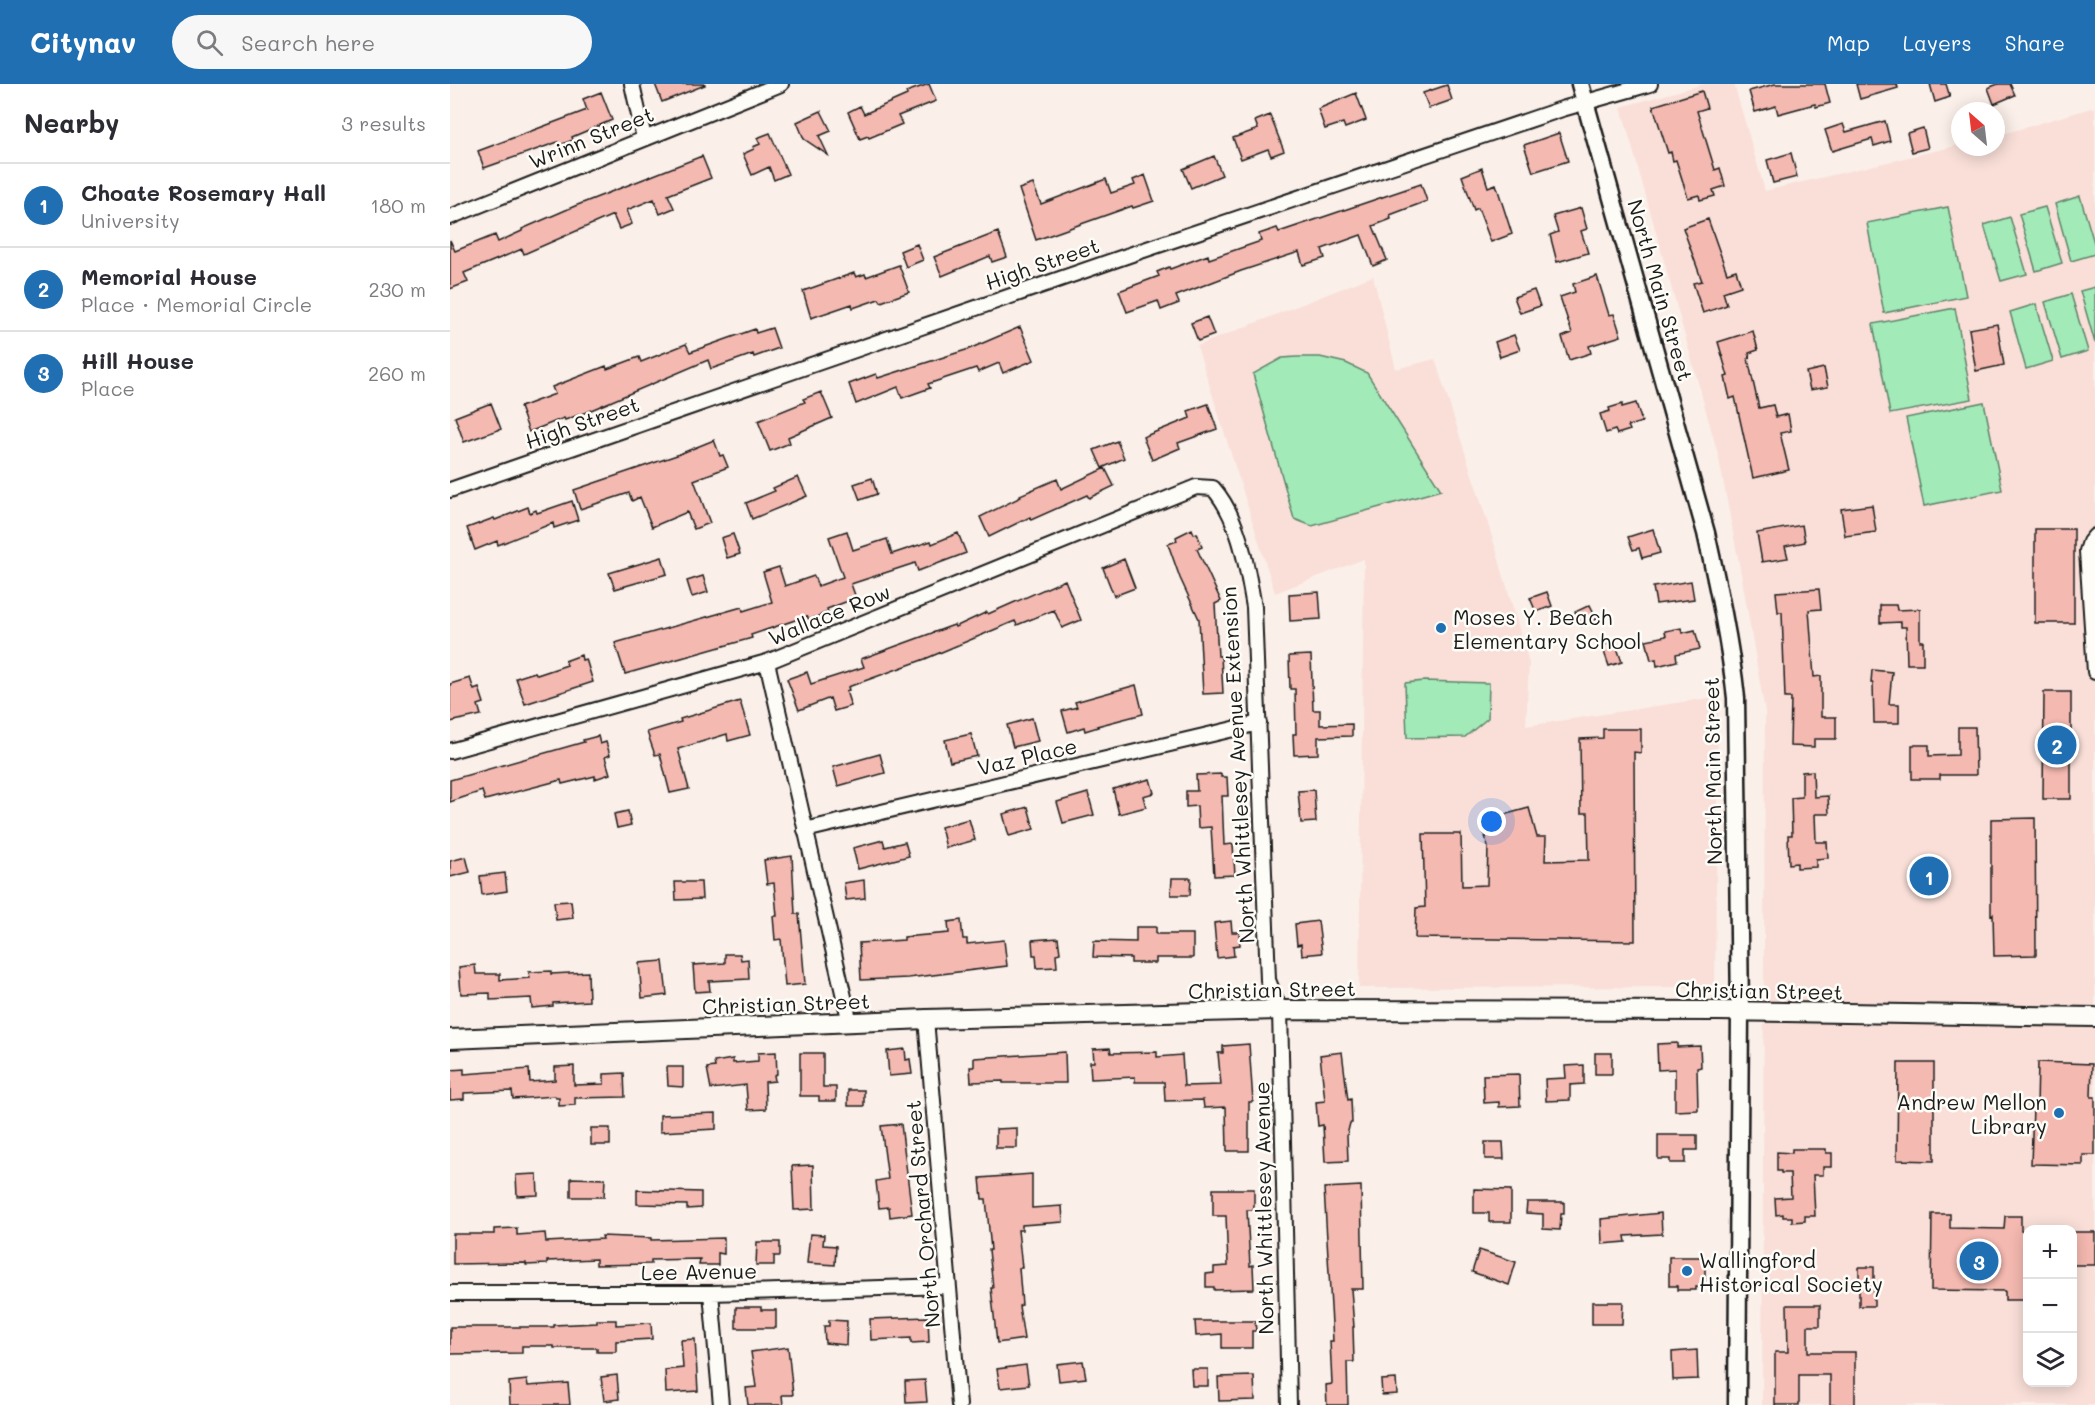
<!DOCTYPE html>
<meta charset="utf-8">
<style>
:root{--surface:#fff;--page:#f7f7f7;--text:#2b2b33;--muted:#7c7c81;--line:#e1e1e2;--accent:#1f6fb2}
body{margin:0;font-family:Mali,sans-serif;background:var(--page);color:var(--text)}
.controls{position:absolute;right:18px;bottom:18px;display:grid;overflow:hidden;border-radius:12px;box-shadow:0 3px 15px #0003}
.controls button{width:54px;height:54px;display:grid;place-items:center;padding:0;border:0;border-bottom:2px solid var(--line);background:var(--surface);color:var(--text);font:30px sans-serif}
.compass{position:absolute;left:1501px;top:18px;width:54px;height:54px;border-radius:50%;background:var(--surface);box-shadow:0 3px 15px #0003;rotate:332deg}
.you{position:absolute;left:1042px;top:738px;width:21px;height:21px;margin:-15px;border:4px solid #fff;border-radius:50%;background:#1a73e8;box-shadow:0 0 0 9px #1a73e833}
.badge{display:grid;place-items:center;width:39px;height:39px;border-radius:50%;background:var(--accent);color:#fff;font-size:20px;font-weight:700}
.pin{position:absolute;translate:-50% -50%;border:3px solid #fff;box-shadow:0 2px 6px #0006}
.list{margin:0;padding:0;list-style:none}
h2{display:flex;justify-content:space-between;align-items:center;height:78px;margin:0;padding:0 24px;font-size:26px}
h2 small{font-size:20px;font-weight:400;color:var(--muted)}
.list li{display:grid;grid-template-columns:39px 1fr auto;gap:18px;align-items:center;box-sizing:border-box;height:84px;padding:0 24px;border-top:2px solid var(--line)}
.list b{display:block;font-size:22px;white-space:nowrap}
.list p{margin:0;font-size:20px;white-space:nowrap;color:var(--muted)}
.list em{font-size:20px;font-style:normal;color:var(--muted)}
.icon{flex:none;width:33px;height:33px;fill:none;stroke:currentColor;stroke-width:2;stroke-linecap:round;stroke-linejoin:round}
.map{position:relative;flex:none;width:1645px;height:1321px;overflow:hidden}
header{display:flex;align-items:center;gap:36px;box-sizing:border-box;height:84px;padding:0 30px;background:var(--accent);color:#fff}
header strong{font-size:28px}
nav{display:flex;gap:33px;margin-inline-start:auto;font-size:21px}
.search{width:420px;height:54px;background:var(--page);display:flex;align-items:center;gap:15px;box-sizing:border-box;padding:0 21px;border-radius:33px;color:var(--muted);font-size:22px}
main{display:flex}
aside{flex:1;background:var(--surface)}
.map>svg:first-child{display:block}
.built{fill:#f9dfd8;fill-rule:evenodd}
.green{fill:#a2eab8;stroke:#5f836a;stroke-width:1.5}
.building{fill:#f4b9b0;stroke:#1c1c1c;stroke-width:1.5}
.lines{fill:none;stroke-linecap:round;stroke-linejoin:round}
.minor-casing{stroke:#1c1c1c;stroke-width:18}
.tertiary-casing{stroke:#1c1c1c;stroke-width:21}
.secondary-casing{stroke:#1c1c1c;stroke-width:22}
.minor{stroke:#fdfcf7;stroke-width:14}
.tertiary{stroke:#fdfcf7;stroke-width:16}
.secondary{stroke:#fdfcf7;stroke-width:18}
.poi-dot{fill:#1f6fb2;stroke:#fdfcf7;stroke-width:2}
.labels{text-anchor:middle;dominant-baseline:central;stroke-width:5;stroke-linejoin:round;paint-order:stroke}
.street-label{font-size:21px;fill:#1c1c1c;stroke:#fdfcf7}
.poi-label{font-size:21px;fill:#1c1c1c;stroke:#fdfcf7;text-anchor:start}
</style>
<header>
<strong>Citynav</strong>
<div class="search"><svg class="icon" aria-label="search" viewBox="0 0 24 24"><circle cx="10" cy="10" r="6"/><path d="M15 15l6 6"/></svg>Search here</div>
<nav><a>Map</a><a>Layers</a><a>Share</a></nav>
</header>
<main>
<aside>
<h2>Nearby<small>3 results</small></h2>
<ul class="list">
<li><span class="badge">1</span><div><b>Choate Rosemary Hall</b><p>University</p></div><em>180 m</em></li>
<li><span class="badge">2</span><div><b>Memorial House</b><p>Place · Memorial Circle</p></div><em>230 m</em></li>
<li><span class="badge">3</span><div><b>Hill House</b><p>Place</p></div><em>260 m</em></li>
</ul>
</aside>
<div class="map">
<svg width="1645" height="1321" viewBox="0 0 1645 1321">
<rect width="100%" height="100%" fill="#fbefe9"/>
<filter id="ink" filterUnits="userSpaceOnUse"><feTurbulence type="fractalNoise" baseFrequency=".0167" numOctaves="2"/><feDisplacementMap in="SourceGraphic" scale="12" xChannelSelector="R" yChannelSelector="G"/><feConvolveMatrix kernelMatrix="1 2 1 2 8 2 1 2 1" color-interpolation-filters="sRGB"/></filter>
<g filter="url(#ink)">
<path class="built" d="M1254,0H1284L1315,107L1510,61V63H1546V52L1645,23V1321H1312L1315,628L1292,495L1268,370L1171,23ZM1578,1146H1622V1298H1578Z
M923,192L946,285L985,275L1045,462L1079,579L1076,642L1265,613L1268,626L1265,903L909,904L914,475L825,509L747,262Z"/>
<path class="green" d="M1630,112L1645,162V170L1621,177L1605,120Z
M1498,123L1516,212L1434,229L1417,139Z
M1595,123L1612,179L1586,187L1569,130Z
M1560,133L1577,190L1551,197L1534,141Z
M1645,203V259L1630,207Z
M1621,210L1638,267L1612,275L1595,218Z
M1586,220L1603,277L1576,285L1560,228Z
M1505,224L1522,315L1440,330L1423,240Z
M846,273H870L896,279L917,289L991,406L862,442L844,435L803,290L832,274Z
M1534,318L1552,406L1474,422L1456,334Z
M974,597L1039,599L1038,634L1015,653L957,654L955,599Z"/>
<path class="building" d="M205,0H254L255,1L212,18Z
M479,0L486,17L448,32L452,40L419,54L418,52L410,55L398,28L410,22L414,30L457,11L456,8Z
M1325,0H1375L1380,19L1366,23L1365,20L1328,30L1326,22L1305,28L1299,7Z
M1406,0H1447L1448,4L1410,15Z
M1480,0H1496L1500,13L1485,18Z
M1548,0H1560L1565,11L1544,20L1538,4Z
M997,1L1002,16L979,24L973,9Z
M1252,7L1257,24L1247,27L1265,86L1270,84L1275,102L1263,106L1265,112L1250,116L1249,111L1238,114L1226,76L1223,77L1221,68L1218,69L1203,22Z
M151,8L162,36L122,53L123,56L110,61L108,58L34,84L28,67L137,26L133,15Z
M906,9L916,36L895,44L893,39L875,45L868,25Z
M371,27L381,47L369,52L378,71L354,55L347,38Z
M820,31L834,67L821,72L818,65L791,75L783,54L808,45L805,37Z
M1435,37L1440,57L1424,62L1422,55L1382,67L1375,46L1393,40L1396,48Z
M1473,44L1478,64L1462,68L1457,49Z
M320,49L338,90L324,96L319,83L302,91L293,70L304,65L303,63L310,60L307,54Z
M1109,49L1118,77L1083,88L1074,61Z
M1341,69L1347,93L1323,99L1317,76Z
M252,72L261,94L218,111L224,124L210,130L204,115L177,126L182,140L169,145L163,131L74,170L72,165L14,189L18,198L0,205V156L5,167L45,151L48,158L72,147V145L125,122Z
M764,72L772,91L741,104L733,85Z
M1032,84L1038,103L1046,100L1062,150L1041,158L1028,124L1024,126L1012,92Z
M695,91L704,117L683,124L682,122L586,156L569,105L583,100L591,120L656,95L661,109L685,101L683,96Z
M971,100L977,117L940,131L941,135L923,142L937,176L923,182L911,151L872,165L875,174L853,181L849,168L791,187L726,212L729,219L711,226L708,217L677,228L669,207L709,192L707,188L719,183L720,185L758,171L759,175L811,157L809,150L827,144L829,148Z
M1131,124L1137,145L1131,147L1138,169L1107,178L1100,151L1108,148L1103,132Z
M1258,135L1277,189L1286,186L1291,202L1273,208L1277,221L1253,229L1243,199L1252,197L1233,144Z
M548,148L557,173L542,178L540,172L492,192L484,173Z
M467,160L473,176L456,183L450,167Z
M449,181L459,208L431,218L429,215L403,224L402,220L361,234L353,207L404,189L406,193L415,190L416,193Z
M1147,192L1159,231L1164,230L1171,252L1139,262L1141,269L1119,276L1112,253L1122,249L1110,213L1125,208L1123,200Z
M1084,206L1090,222L1070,229L1064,213Z
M757,233L764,251L748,257L741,239Z
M1547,240L1554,281L1526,287L1519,245Z
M570,243L584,276L553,289L549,279L528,288L526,284L478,300L480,304L452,314L448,303L406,320L399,300L426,290L428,294L519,265Z
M322,244L329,264L304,273L303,270L261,285L258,276L134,329L115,336L114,334L79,348L70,323L105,310L102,303L156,282L157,285L189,273L191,278L236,260L240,268L305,245L306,249Z
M1303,247L1308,266L1299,269L1300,274L1298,275L1309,324L1323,321L1326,333L1338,330L1341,347L1330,349L1339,386L1303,394L1285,313L1280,315L1275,293L1278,292L1268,258Z
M1064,251L1070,266L1050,273L1045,258Z
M1374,284L1378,303L1360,306L1356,288Z
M371,308L382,334L338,353L340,359L320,367L308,337L355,318L353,315Z
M41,319L51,345L14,358L5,333Z
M1186,319L1192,338L1178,342L1180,346L1167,350L1165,346L1156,349L1150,330L1160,327L1159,324L1172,320V323Z
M758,320L767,345L728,359L730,364L702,376L693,353L740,334L738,327Z
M264,356L270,372L273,371L278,383L244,396L260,439L244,445L237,428L202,443L190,413L182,417L179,409L130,425L124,406L227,371Z
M667,357L674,374L652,384L644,366Z
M655,384L664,402L639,414L637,411L581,436L580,433L539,453L530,433L571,413L570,411L607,395L611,405Z
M348,393L357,412L302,435L296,419L325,407L323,404Z
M422,394L427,410L410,416L404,400Z
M122,417L128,436L104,444L103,439L48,461L47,457L25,466L17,444L44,434L45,436L78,423L80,429L86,426L87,429Z
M1422,421L1426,448L1395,452L1391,425Z
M1352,441L1355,458L1335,462L1338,474L1312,478L1307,449Z
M742,445L744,450L747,449L752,463L747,465L771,517L765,520L768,572H771L773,609L753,610L749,535L730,494L718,460L727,457L726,453Z
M1203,445L1210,469L1192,474L1189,464L1183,466L1178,453Z
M1585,445H1624V539H1585Z
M397,447L403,466L437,455L442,470L481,457L482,460L508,449L516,469L468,487L465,479L401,500L406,514L377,525L378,528L359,536L357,532L301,551L302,554L175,590L165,559L292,523L293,527L322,518L313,488L329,483L335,502L364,492L368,502L393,493L379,453Z
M283,450L290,470L277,474L271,454Z
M212,473L217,490L165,505L159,489Z
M674,475L685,504L664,512L653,484Z
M253,492L258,508L242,513L237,497Z
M615,496L631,536L612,544L604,526L567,541L565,537L475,575L398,603L399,606L396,607L401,622L384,627L380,614L349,626L337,595L357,588L361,600L414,583L411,575L504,541L505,543L537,528L538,530Z
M1241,497L1244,515L1206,520L1203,503Z
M1369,505L1371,525L1359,526L1364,593L1371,592V633H1386V655H1364V663L1340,662L1341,614H1335L1332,528H1328L1326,508Z
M869,508L871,535L840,537L839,510Z
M1097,508L1102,522L1086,528L1080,514Z
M1140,521L1147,535L1131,542L1125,528Z
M1430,521H1446L1447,526L1470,525V557H1473V580H1457L1456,543H1451V538L1430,539Z
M1231,544L1232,549L1245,546L1250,565L1226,570L1227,577L1207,582L1206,575L1201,576L1196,556L1216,552L1215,547Z
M1165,558L1172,578L1159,582L1152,562Z
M131,571L132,576L136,575L143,598L75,620L66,594L85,588L87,591L117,581L115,577Z
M861,571L863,626H870V641L902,640V652L868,653V670L844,671L843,650H846L845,605H840L839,572Z
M1422,586L1442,588L1439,620H1449V639H1424L1423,599H1421Z
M20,594L24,606L29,604L34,619L28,621L31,631L0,638V600Z
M686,601L693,630L647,642L648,643L635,647L634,643L618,648L612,627L627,623L625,618Z
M1594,608H1621V715H1593Z
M290,617L300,651L278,657L277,650L228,665L239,705L220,709L210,670L205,671L197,648L231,638L230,635Z
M582,634L588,657L563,663L557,641Z
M1508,643H1525L1526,691H1490V695H1462V661H1479V672L1508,671Z
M1153,645H1191V669L1184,668L1185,857L965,854L966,824L975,823L973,750H1011L1012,802L1037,801L1038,763L1031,737L1079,724L1087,753H1096L1095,777L1139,776L1138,729H1131L1130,655L1153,654Z
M521,650L527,672L500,678L495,656Z
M148,652L150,660L156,658L160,671L155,673L160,690L145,695V692L112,700L111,696L35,716L32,707L0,718V696L134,658L133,656Z
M430,670L435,689L388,702L383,683Z
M1363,687L1364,713L1378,712L1379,730H1365L1366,758H1377L1378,774L1366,775V783L1347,784V779L1339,780L1338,751H1342L1341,714L1352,713V688Z
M771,690V693H777L778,712H772L774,761L783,760L785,791L764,792L761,743L748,744L747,722L736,723V707H747L746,691Z
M700,695L704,709L693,712L696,723L669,730L663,705Z
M864,706L866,738L851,739L848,707Z
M638,709L644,731L613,739L607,718Z
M578,723L584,745L559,752L553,730Z
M178,727L181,741L167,744L164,730Z
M1585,734L1586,871L1544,872L1543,830L1541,831V735Z
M519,735L525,756L496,764L491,743Z
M433,756L435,763L455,758L459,772L408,785L403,764Z
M342,772L345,830H349L355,900L335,902L331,855L325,856L323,832H327L324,799L317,800L314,776Z
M16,773L20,788L0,793V777Z
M55,789L57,807L32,811L30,792Z
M722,794H741L740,811H721Z
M414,796L415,814L396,816L394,799Z
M225,798H251L252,815L226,816Z
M121,817L123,834L106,836L104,818Z
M511,836L513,855H517V860L554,856L557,882L458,894L411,896L409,859L454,856V853L499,849L498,838Z
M781,837L782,848H789L790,861L783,862L784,872L767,874L764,839Z
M868,837L872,869L852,871L851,860L847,861L845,840Z
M686,843H706V850H743V874H706V879H681V874L643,873L644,857L686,858Z
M608,854L610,869L606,870L607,883L587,884L586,871H583L582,856Z
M275,870H290L291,876L298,875L299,895L259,897L260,907L245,908L243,881L275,879Z
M213,877L217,911L192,914L189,879Z
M25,881L26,890H50V896L80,894L79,888L101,887V890L138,888L139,917L103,919V922L82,924L81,914L40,916V909L11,910L9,883Z
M1227,959V963L1250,962L1251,983L1247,984L1248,1026L1225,1027V985L1208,986L1207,960Z
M799,960L803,1018H799V1067H777L776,1023L754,1024L753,1016L715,1017L714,998H685V993L641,995L640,978H644L643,965L660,964L661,969L707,968V973L732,971L734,1002L771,1001L768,969H773V962Z
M455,965L456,976L460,975L462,990L439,992L437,967Z
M326,968L327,990L324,991L325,997L315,998L316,1025L298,1026L296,1001L261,1005L257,984L265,983L264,978L283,975V979L308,977V969Z
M615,968L616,999H553V997L521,998L520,983H524V974Z
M892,968L898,1016L901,1015L902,1039H900L897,1051L898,1077L875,1078L873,1041L868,1042L866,1018L875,1017L870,971Z
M350,969H373V1003H386V1017H369V1012H350Z
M1145,969H1162V990H1145Z
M1588,978L1642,980L1641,1013H1645V1071H1633V1081L1581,1080L1583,1023H1587Z
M1448,979H1484V1077L1447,1076Z
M1134,981V1000L1120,1001V1016L1096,1017L1095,995L1116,994L1115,982Z
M124,982V1001L154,1000V990L174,989L175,1013L125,1014V1021L109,1022V1014H106L105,1012L63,1015L62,1007L14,1009V1015L0,1016V986L14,985V990L79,985L80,998L105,996V983Z
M217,983H233V1003L218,1002Z
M1069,990L1070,1022L1049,1023V1018L1034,1019L1033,991Z
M398,1006H414V1022H398Z
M266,1029V1045L210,1048V1031Z
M451,1040L462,1130L440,1133L439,1123L429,1124L426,1097L438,1095L431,1042Z
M141,1044H160V1061H141Z
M567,1044V1064H546V1045Z
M1208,1051H1247V1066H1235V1079H1220V1075H1208Z
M1035,1058H1053L1054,1075H1035Z
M1342,1065H1376V1069H1382V1083H1373V1091H1363L1365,1132H1355V1137L1342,1138V1133H1333V1130L1326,1131L1325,1114L1341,1113L1340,1089H1331V1087H1327V1068L1342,1069Z
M363,1081L364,1125L344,1126L342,1082Z
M87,1090L88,1111L67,1112L66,1091Z
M582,1090V1124L612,1122L613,1138L572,1141V1146H568L572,1184H569L572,1221L569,1222L574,1255L547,1259L541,1204H543L539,1166H541L536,1115H532L530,1094Z
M121,1094L155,1095L154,1113H121Z
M911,1102L913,1205H901L904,1243H903L904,1278H897L898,1321H877L876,1301L882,1300L880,1257H883L874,1104Z
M763,1105H804V1126H797L800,1182L803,1181L804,1205L764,1206V1203H756V1190L764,1189V1183L778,1182L776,1132H763Z
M1024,1105L1061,1106V1138H1039V1129H1024Z
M187,1106L251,1108V1124L237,1125V1121L187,1120Z
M1077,1118H1114V1130H1111L1110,1146L1093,1145V1130L1076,1129Z
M1211,1129L1212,1150L1175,1152L1176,1158L1152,1160L1151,1135Z
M1482,1130H1500V1144L1554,1145L1555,1132H1571V1147H1578V1216H1555V1207L1481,1206Z
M67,1144V1151L95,1149L96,1158L153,1155L152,1152L201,1154V1156L274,1154V1170L268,1169V1181H249L250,1175L201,1176V1180L146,1181V1175L97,1177V1180L76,1181V1179L3,1180V1150H44V1145Z
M1623,1148H1645V1181H1623Z
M360,1150L374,1151L373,1161L386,1162L385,1181L357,1179Z
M307,1158H330V1172H324V1181H306Z
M1029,1166L1066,1178L1059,1201L1022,1188Z
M1219,1173H1255V1203H1246V1206H1227V1202H1219Z
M1409,1183H1424V1222H1409Z
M1142,1218H1173L1172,1240H1142Z
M1337,1221H1370V1242H1358V1268H1405V1321H1380V1291H1349V1321H1325V1268H1338Z
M286,1223H311V1226H326V1244H286Z
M478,1233L479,1258L461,1259V1254L421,1256L420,1235Z
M147,1236H166V1241L201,1239L202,1255L166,1257V1268H147V1264H104V1262H72V1269L0,1270V1243H104V1241L147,1239Z
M379,1236L397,1237L396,1261L375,1259L374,1242H379Z
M745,1237H805L806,1247H802V1264H772V1250L746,1252Z
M245,1255L248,1307L216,1309L215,1286L233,1284L231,1256Z
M338,1263L343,1311H332L333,1321H298L296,1304L306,1303L301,1268Z
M1247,1266L1248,1295L1223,1296L1222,1268Z
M633,1277L636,1294L609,1297L607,1280Z
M576,1281L579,1301L550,1304L547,1285Z
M741,1285H758V1302H742Z
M167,1291L169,1315L154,1317L151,1293Z
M804,1292L805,1316L769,1317L768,1293Z
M946,1295L947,1310L932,1311L931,1296Z
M77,1296L78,1302L118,1299L120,1321H60L59,1298Z
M475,1296L477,1318L456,1319L455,1297Z"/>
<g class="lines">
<g class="minor-casing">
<path id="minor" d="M182,0L194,54
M0,133L331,0
M0,406L688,168L1112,25L1200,0
M1645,452L1640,458L1637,467L1645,588
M317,578L400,939
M0,667L317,578L746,403L763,404C790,435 797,484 804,523L818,896L830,926L839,1321
M355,746L809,639
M476,935L509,1321
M0,1209H261L498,1202
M261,1209L271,1321"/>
</g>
<g class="tertiary-casing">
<path id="tertiary" d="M1130,0L1256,449C1268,503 1280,558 1286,614L1290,928L1287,1321"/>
</g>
<g class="secondary-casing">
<path id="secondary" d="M0,955L476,935L830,926L1268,927L1645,933"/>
</g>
<use href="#minor" class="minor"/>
<use href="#tertiary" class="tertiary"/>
<use href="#secondary" class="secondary"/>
</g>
</g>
<g class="poi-dot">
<circle cx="991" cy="544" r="6"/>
<circle cx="1609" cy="1029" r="6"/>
<circle cx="1237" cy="1187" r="6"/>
</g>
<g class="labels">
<g class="street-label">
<text transform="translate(141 53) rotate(-22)">Wrinn Street</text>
<text transform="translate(592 179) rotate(-19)">High Street</text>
<text transform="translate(1211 206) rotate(74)">North Main Street</text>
<text transform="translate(132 338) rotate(-19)">High Street</text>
<text transform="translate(379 530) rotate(-22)">Wallace Row</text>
<text transform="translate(577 672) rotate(-13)">Vaz Place</text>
<text transform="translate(787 681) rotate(-93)">North Whittlesey Avenue Extension</text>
<text transform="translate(1262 687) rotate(-91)">North Main Street</text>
<text transform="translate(822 905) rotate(-1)">Christian Street</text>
<text transform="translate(1309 906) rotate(1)">Christian Street</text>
<text transform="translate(336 919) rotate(-2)">Christian Street</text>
<text transform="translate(813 1124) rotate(-91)">North Whittlesey Avenue</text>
<text transform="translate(472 1130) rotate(-95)">North Orchard Street</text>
<text transform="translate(249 1187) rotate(-1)">Lee Avenue</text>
</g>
<g class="poi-label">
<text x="1003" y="532">Moses Y. Beach<tspan x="1003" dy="24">Elementary School</tspan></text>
<text x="1597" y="1017" text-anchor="end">Andrew Mellon<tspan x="1597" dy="24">Library</tspan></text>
<text x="1249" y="1175">Wallingford<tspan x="1249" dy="24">Historical Society</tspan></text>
</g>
</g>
</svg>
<div class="controls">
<button>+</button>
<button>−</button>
<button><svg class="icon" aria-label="layers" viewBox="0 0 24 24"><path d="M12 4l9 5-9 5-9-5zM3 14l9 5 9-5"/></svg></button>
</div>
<svg class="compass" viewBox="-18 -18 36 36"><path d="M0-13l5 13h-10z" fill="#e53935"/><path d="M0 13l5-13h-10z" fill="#7c7c81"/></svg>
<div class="you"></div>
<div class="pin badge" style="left:1479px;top:792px">1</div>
<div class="pin badge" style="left:1607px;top:661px">2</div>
<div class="pin badge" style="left:1529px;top:1177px">3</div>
</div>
</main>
